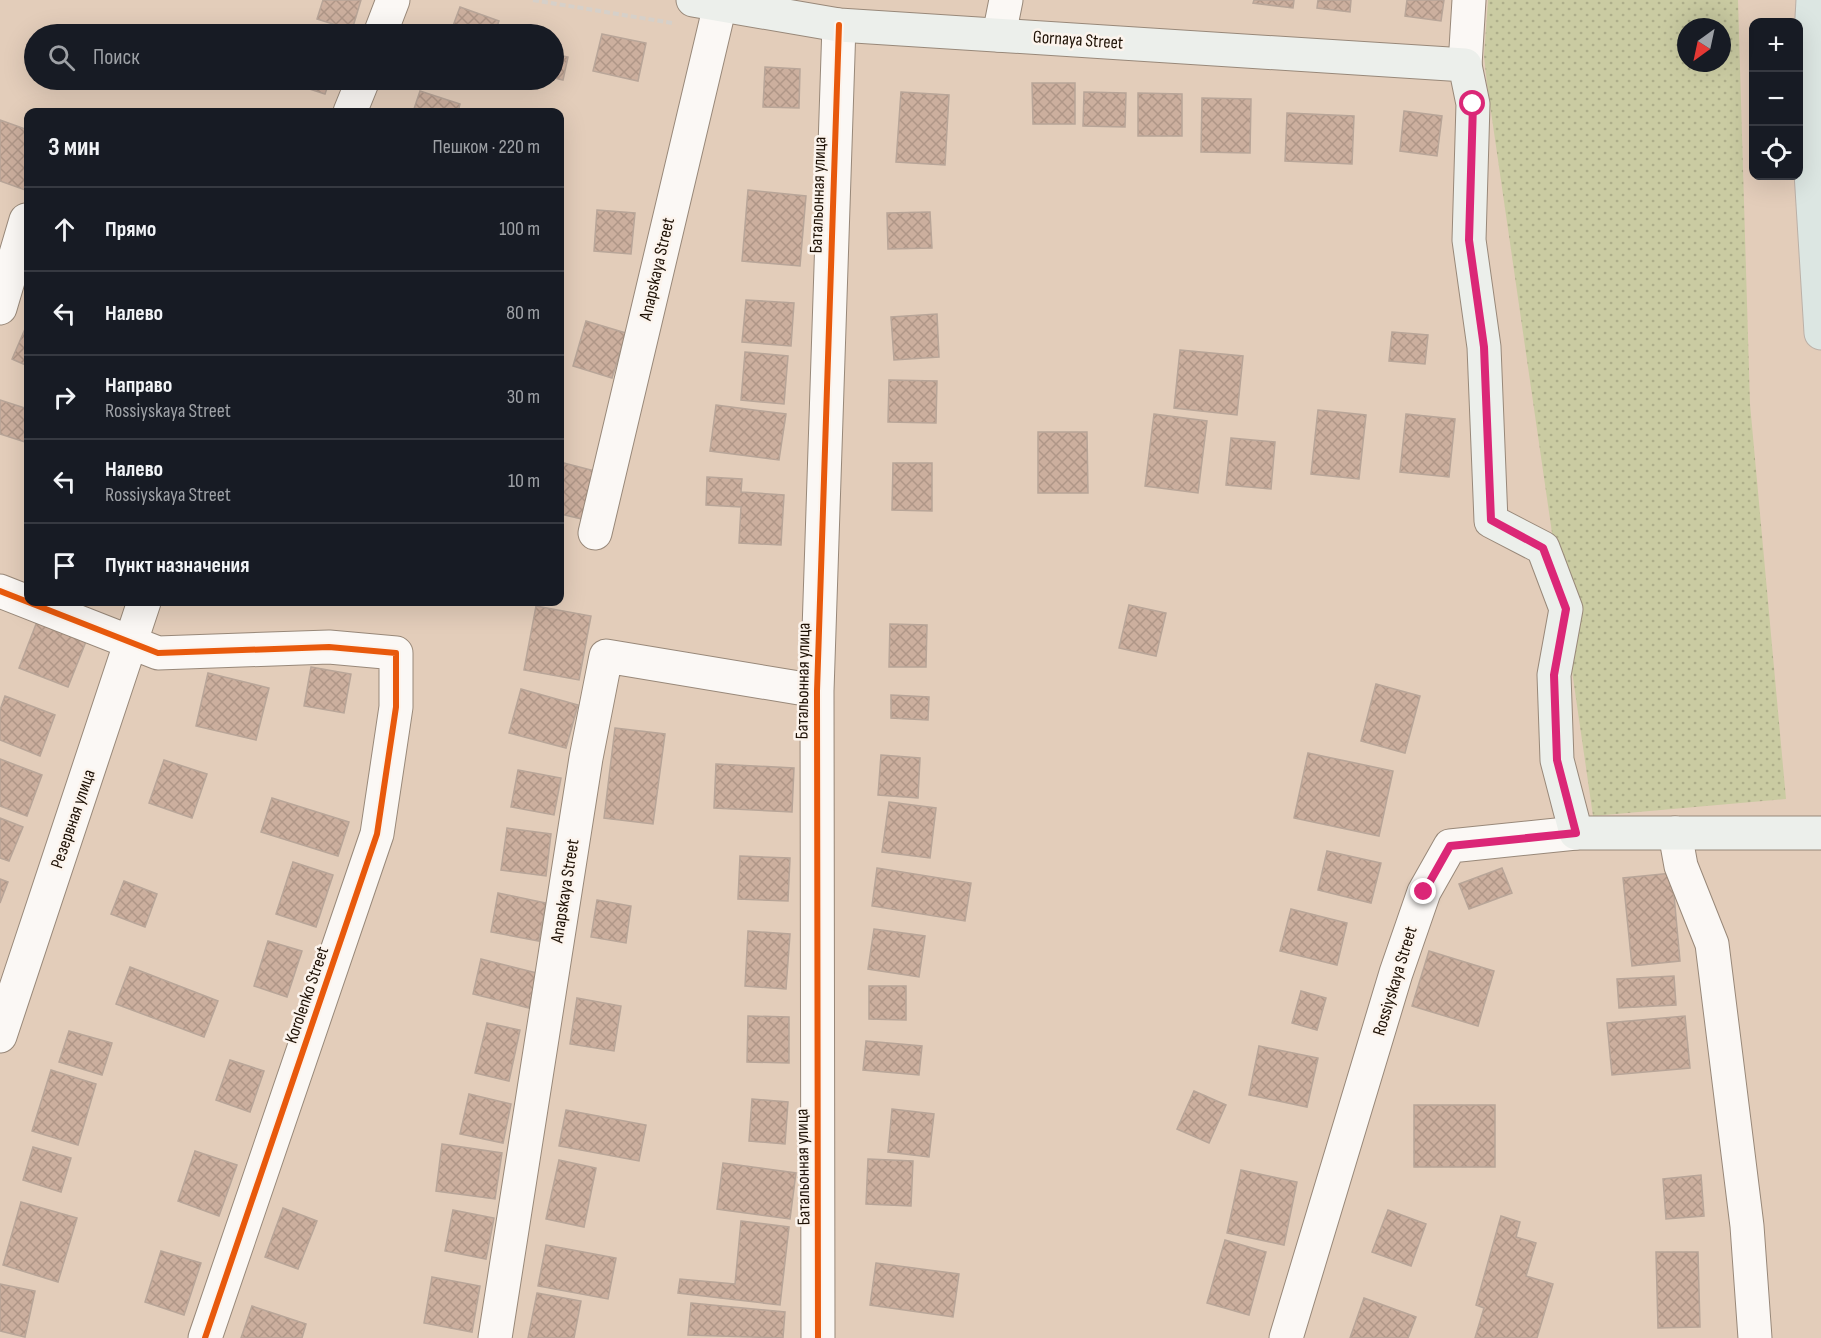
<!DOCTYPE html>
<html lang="ru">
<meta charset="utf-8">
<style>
:root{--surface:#171b24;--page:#20242c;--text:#f1f3f6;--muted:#9ea1a6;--line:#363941}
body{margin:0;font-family:"Sofia Sans Condensed",sans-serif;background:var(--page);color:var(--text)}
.controls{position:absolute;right:18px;top:18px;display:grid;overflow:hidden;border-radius:12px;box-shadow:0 6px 24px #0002}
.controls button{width:54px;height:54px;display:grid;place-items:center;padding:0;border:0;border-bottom:2px solid var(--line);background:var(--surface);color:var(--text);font:30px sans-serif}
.compass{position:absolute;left:1677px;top:18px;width:54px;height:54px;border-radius:50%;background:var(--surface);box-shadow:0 6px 24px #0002;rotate:213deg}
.stop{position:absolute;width:18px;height:18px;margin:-14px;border:4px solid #db2777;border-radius:50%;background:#fff}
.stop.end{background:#db2777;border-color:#fff;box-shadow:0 2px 6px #0008}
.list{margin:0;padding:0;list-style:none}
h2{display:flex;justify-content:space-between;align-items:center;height:78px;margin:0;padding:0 24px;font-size:26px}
h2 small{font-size:20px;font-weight:400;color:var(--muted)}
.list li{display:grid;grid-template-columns:39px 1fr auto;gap:18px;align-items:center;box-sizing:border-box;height:84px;padding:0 24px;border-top:2px solid var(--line)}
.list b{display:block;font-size:22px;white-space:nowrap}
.list p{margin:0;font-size:20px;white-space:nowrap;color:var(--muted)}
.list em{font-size:20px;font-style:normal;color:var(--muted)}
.icon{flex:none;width:33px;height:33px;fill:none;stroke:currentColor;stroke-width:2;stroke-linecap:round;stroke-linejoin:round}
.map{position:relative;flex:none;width:1821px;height:1338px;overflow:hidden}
.search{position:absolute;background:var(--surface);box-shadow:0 6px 24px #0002;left:24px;top:24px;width:540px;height:66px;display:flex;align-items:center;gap:15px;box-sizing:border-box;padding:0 21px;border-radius:33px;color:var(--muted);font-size:22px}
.panel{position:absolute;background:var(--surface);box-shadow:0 6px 24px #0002;left:24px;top:108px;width:540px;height:498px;border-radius:12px}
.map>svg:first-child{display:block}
.grass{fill:url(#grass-dots);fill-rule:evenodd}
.building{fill:url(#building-cross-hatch);stroke:#b8a598;stroke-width:1.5}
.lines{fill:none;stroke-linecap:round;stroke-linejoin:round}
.minor-casing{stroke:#988879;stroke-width:35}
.secondary-casing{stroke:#988879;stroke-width:35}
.primary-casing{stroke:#bbb0a7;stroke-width:35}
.path{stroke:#d6d0c9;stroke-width:4;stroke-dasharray:6 3;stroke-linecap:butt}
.minor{stroke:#fbf8f5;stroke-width:33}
.secondary{stroke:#ecefeb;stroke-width:33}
.primary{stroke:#dce6e2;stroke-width:33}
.cycleway-casing{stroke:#fcf4ed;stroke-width:10}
.cycleway{stroke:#e8590c;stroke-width:6}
.route{stroke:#db2777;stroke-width:8}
.labels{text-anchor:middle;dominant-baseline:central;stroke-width:5;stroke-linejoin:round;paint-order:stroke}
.street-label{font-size:18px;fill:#1e1105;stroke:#fcf4ed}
</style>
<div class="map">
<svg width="1821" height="1338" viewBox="0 0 1821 1338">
<defs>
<pattern id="grass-dots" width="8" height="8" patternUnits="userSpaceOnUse" patternTransform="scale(1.5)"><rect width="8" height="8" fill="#cacba2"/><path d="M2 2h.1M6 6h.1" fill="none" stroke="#adad8a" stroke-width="1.8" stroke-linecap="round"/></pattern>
<pattern id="building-cross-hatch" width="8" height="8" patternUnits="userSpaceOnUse" patternTransform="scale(1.5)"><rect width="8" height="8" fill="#ccaf9e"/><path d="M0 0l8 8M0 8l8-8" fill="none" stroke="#af9687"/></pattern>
</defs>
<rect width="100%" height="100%" fill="#e3cdba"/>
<path class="grass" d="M1488,0H1738L1750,404L1786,799L1593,816L1487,84L1484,56ZM1686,27H1722V63H1686Z"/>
<path class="building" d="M323,0H361L352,30L317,19Z
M1254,0H1294L1293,8L1253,3Z
M1318,0H1351L1350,12L1317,8Z
M1407,0H1444L1441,21L1405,16Z
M460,7L499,21L494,34H450Z
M602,34L646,43L638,81L593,71Z
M554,54L568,57L563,80L554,78Z
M765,67L800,69L799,108L763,107Z
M282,80H330L325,94Z
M1032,83H1075V124H1033Z
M420,91L460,104L458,112H413Z
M901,92L949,95L945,165L896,162Z
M1084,92L1126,93L1125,127L1083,126Z
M1138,93L1182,94V136H1138Z
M1202,98L1251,99L1250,153L1201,152Z
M1404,111L1442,116L1437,156L1400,151Z
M1287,113L1354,116L1352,164L1285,161Z
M0,120L28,130V191L0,181Z
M748,190L806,196L800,266L742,261Z
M597,210L635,213L631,254L594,251Z
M930,212L932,248L888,249L887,213Z
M746,300L794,303L791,346L742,342Z
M937,314L939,357L894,360L891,317Z
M586,321L626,333L612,378L573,366Z
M28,322V366L12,359Z
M1392,332L1428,335L1425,364L1389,361Z
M1180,350L1243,356L1237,415L1174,408Z
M745,352L788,356L784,404L741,400Z
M889,380L937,381L936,423L888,422Z
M0,400L28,409V443L0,434Z
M716,405L786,414L779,460L710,451Z
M1318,410L1366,415L1359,479L1311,474Z
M1154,414L1207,421L1198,493L1145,486Z
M1406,414L1455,419L1449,477L1400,472Z
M1038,432H1087L1088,493H1038Z
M1231,438L1275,442L1271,489L1226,485Z
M560,462L595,471L582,519L560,514Z
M893,463H932V511L892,510Z
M707,477L742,479L741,492L784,495L781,545L739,543L741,507L706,505Z
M1129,605L1166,613L1156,656L1119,648Z
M536,606L591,616L579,680L524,670Z
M38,619L87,639L68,687L19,668Z
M890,624L927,625L926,667H889Z
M311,667L351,674L344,713L304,706Z
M208,673L269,688L256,740L196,726Z
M1376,684L1420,696L1405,753L1361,741Z
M521,689L578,705L566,748L509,733Z
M891,695L929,697L928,720L891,718Z
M5,696L55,715L40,756L0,740V710Z
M615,728L665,734L653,824L604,818Z
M1308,753L1393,771L1379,836L1294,818Z
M881,755L920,758L918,798L878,795Z
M0,759L42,775L27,816L0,806Z
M164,760L207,774L192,818L149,803Z
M716,764L794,768L792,812L714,808Z
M518,770L561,778L554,815L511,807Z
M272,798L349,822L338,856L261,832Z
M889,802L936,808L930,858L882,852Z
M0,818L23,827L9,861L0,858Z
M507,828L551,834L546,876L501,870Z
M1327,851L1381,863L1371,903L1318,890Z
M740,856L790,858L788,901L738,899Z
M293,862L333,875L316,927L276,914Z
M877,868L971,883L965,921L872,906Z
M1502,868L1512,893L1469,909L1459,884Z
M1672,873L1680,961L1632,966L1623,878Z
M0,879L8,882L0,903Z
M124,881L157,894L145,927L111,914Z
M498,893L546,903L539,941L491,932Z
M597,900L631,906L626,943L591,937Z
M1291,909L1347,923L1337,965L1280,951Z
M874,929L925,936L919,977L868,969Z
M748,931L790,934L786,989L745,986Z
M268,941L302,951L287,997L254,986Z
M1429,951L1494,971L1478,1026L1412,1006Z
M481,959L537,973L529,1008L473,994Z
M130,967L218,1001L204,1037L116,1004Z
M1674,976L1676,1005L1619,1008L1617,979Z
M869,986H906V1020L869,1019Z
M1301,991L1326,998L1317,1030L1292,1023Z
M577,998L621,1006L614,1051L570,1044Z
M748,1016L789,1017V1063L747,1062Z
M1685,1016L1690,1068L1612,1075L1607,1023Z
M487,1023L520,1030L509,1081L475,1073Z
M69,1031L112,1043L102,1075L59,1062Z
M866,1041L922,1046L919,1075L863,1070Z
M1259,1046L1318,1058L1307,1107L1249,1095Z
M230,1060L264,1071L250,1112L216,1100Z
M51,1070L96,1084L78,1145L32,1131Z
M1194,1091L1226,1105L1209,1143L1177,1129Z
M469,1094L511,1104L503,1143L460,1134Z
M752,1099L788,1102L785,1144L749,1141Z
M1414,1105H1495V1167H1414Z
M892,1109L934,1114L929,1157L888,1152Z
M566,1110L646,1125L639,1161L559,1146Z
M442,1144L502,1153L495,1199L436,1191Z
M33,1147L71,1158L61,1192L23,1180Z
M195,1151L237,1165L219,1216L178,1201Z
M868,1159L913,1161L911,1206L866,1204Z
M559,1160L596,1168L584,1227L546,1219Z
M723,1163L796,1173L790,1219L717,1209Z
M1241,1170L1297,1182L1284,1245L1227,1233Z
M1701,1175L1704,1216L1666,1219L1663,1179Z
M21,1202L77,1218L58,1282L3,1265Z
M283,1208L317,1221L298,1269L265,1257Z
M453,1210L494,1218L486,1259L445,1251Z
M1388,1210L1426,1224L1411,1266L1372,1252Z
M1501,1216L1520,1222L1516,1237L1536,1243L1526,1276L1553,1284L1537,1338H1475L1484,1308L1476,1305Z
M741,1221L789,1227L780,1305L678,1293L680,1279L735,1284Z
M1225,1240L1266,1252L1249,1315L1207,1303Z
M546,1245L616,1258L608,1299L538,1286Z
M161,1251L201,1263L184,1315L145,1302Z
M1656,1252H1698L1700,1327L1658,1328Z
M876,1263L959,1274L953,1317L870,1305Z
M432,1277L480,1286L472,1332L424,1323Z
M0,1284L35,1291L25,1337L0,1331Z
M537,1293L581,1301L574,1338H528Z
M1364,1298L1416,1317L1408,1338H1350Z
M691,1303L785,1312L783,1338L688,1335Z
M252,1306L306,1324L302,1338H241Z"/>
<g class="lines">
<g class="minor-casing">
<path id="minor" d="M380,34L393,0
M999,35L1006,0
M1465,65L1469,0
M350,112L363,80
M0,308L26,220
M595,533L720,5
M0,591L158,653L329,647L396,653V707L377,834L205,1338
M1675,833L1681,866L1712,944L1747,1226L1755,1338
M0,1036L144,602
M495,1338L586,758L606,656L817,691
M818,1338L817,691L839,25
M1286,1338L1396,973L1424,892L1450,846L1576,833"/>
</g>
<g class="secondary-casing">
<path id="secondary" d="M693,0L839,25L1465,65L1473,104L1469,240L1484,347L1491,521L1543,548L1566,609L1554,675L1557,760L1576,833H1821"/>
</g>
<g class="primary-casing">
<path id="primary" d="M1813,0L1807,108L1821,333"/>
</g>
<path class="path" d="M533,0L672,23"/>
<use href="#minor" class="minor"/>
<use href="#secondary" class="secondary"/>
<use href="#primary" class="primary"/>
<g class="cycleway-casing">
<path id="cycleway" d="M0,591L158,653L329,647L396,653V707L377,834L205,1338
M818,1338L817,691L839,25"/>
</g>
<use href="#cycleway" class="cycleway"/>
</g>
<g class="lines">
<path class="route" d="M1424,892L1450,846L1576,833L1557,760L1554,675L1566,609L1543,548L1491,520L1484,347L1469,240L1473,104"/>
</g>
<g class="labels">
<g class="street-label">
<text transform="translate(1078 40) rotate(4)">Gornaya Street</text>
<text transform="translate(818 195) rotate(-88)">Батальонная улица</text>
<text transform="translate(657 269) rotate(-77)">Anapskaya Street</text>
<text transform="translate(803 681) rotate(-89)">Батальонная улица</text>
<text transform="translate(73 819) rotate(-71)">Резервная улица</text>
<text transform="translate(565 891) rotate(-81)">Anapskaya Street</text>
<text transform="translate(1395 981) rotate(-73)">Rossiyskaya Street</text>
<text transform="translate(307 995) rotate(-71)">Korolenko Street</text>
<text transform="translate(803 1167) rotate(-91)">Батальонная улица</text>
</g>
</g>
</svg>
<div class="controls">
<button>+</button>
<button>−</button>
<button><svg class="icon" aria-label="locate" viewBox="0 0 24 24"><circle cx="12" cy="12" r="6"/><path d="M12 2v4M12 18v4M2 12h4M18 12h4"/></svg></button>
</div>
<svg class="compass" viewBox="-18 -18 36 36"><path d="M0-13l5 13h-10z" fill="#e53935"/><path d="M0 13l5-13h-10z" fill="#9ea1a6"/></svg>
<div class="stop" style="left:1473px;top:104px"></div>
<div class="stop end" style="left:1424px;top:892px"></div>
<div class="search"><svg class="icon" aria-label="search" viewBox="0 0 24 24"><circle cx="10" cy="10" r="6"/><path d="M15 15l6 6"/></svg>Поиск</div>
<section class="panel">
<h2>3 мин<small>Пешком · 220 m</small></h2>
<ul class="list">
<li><svg class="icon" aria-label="ahead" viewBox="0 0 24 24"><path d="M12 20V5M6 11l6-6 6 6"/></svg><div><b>Прямо</b></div><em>100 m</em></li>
<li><svg class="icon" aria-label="left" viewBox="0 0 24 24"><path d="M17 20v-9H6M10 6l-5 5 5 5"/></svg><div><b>Налево</b></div><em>80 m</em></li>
<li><svg class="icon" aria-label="right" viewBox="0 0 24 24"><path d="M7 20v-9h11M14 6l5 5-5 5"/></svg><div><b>Направо</b><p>Rossiyskaya Street</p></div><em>30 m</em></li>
<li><svg class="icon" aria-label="left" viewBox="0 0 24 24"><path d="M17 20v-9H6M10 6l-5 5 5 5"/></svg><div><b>Налево</b><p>Rossiyskaya Street</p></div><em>10 m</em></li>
<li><svg class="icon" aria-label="arrive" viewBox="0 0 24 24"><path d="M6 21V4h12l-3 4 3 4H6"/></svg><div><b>Пункт назначения</b></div></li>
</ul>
</section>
</div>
